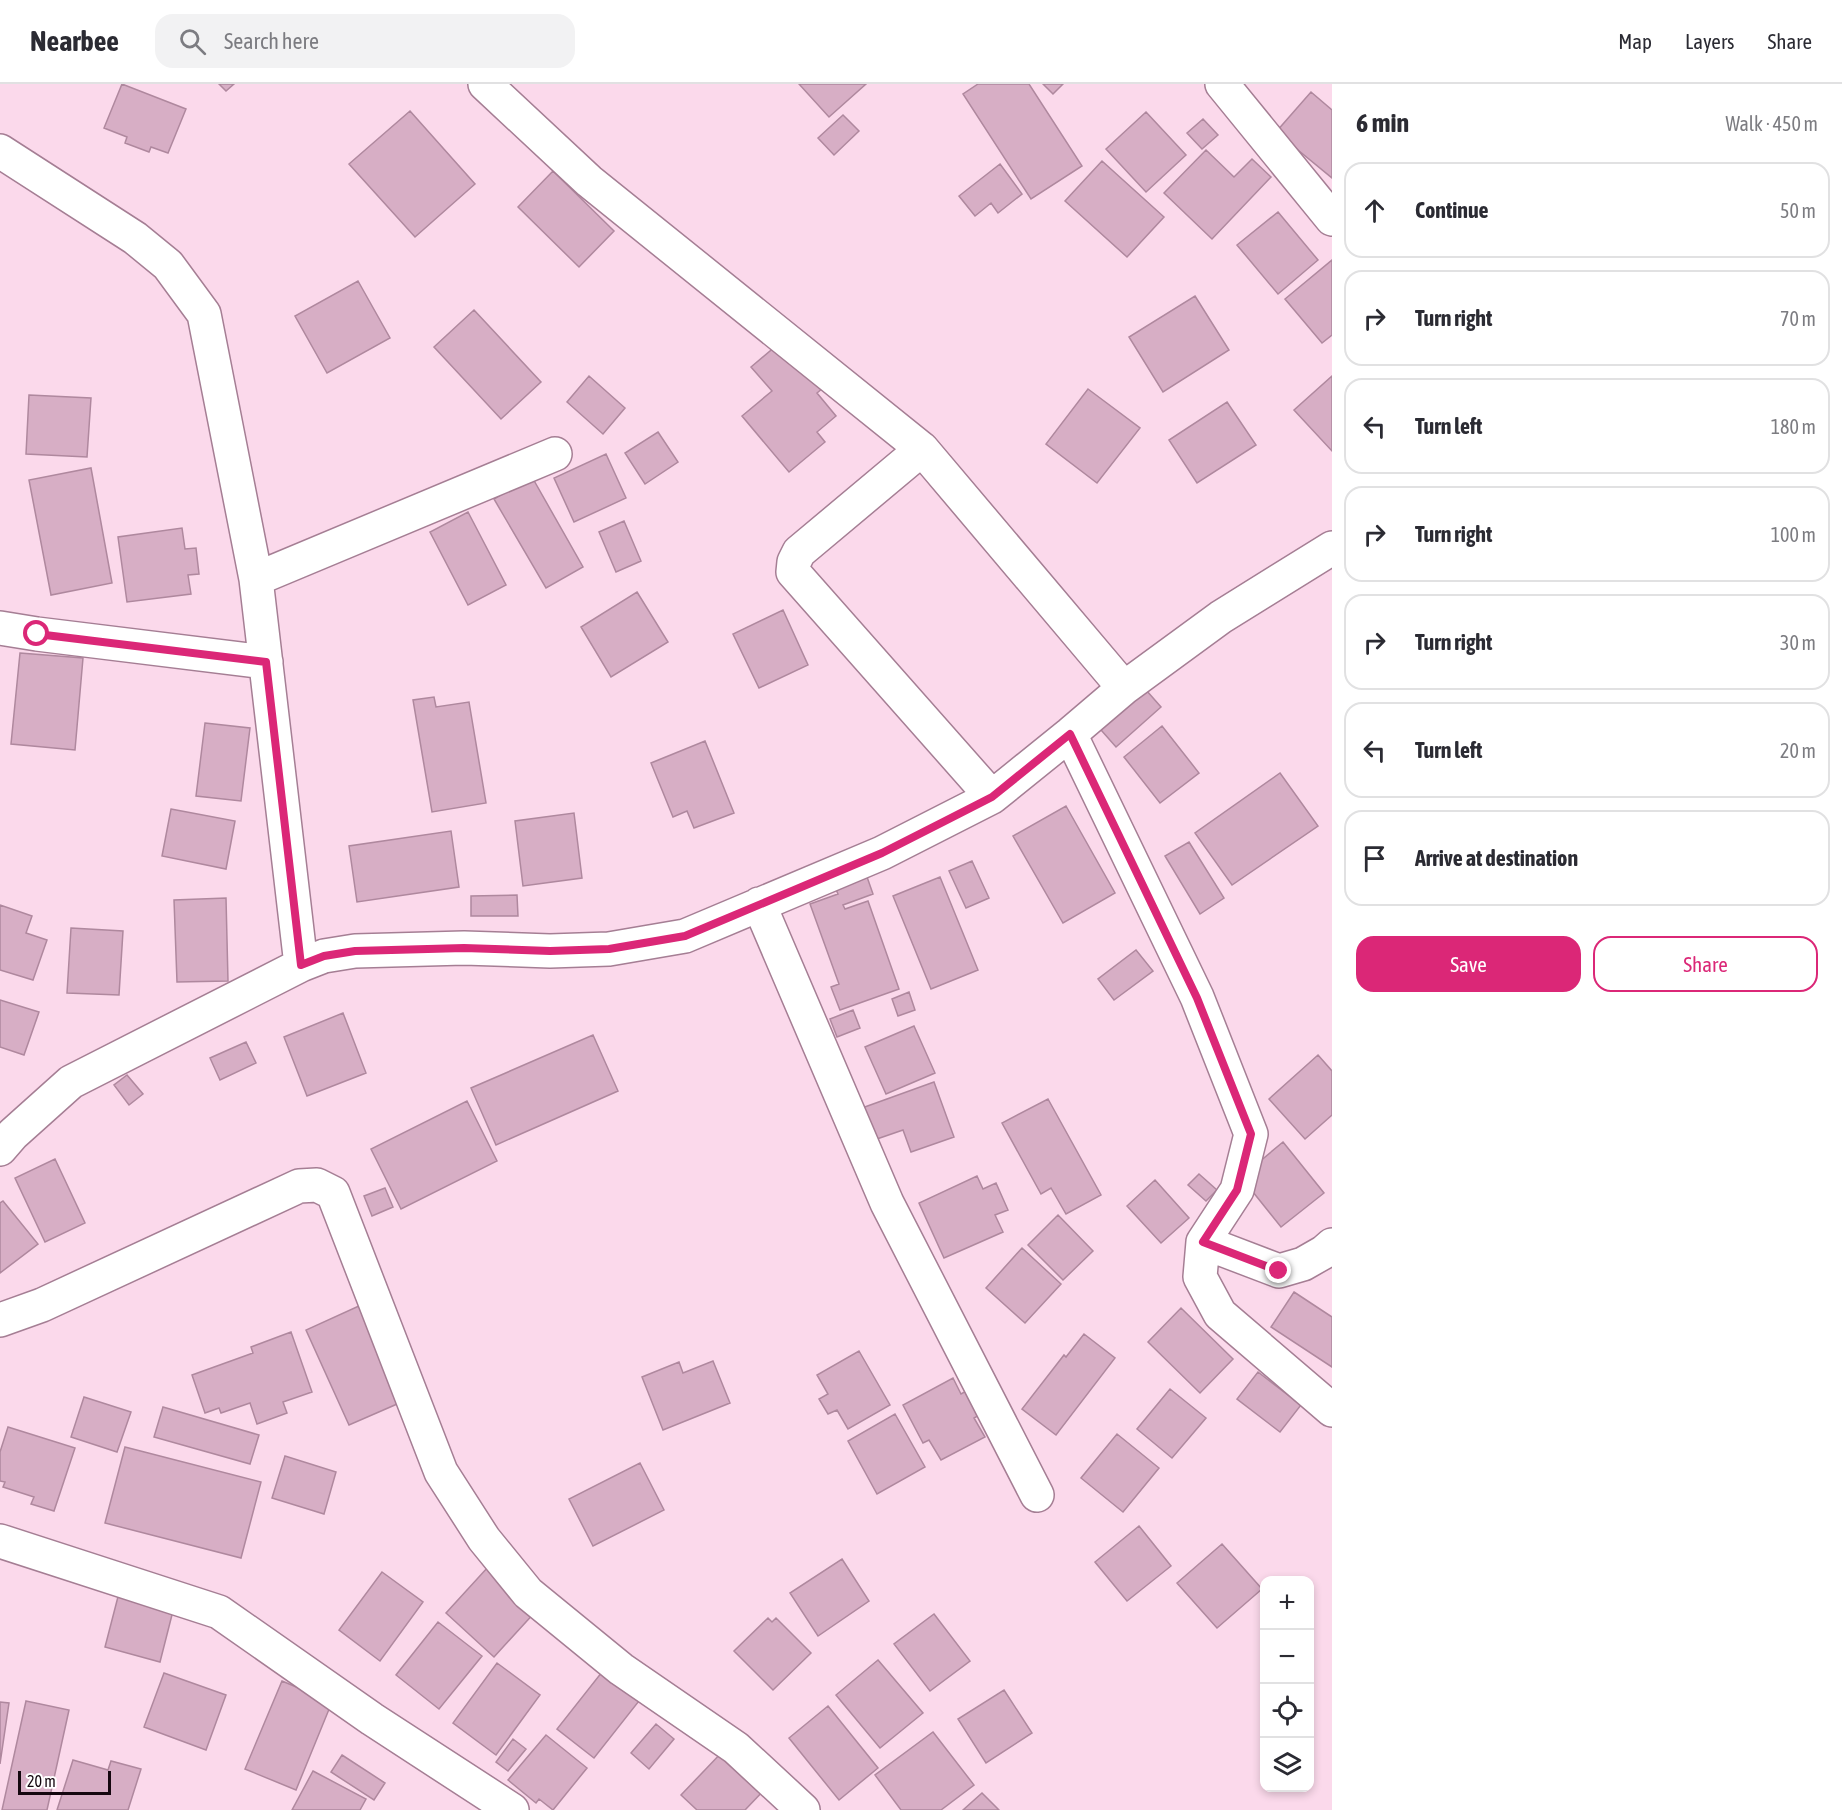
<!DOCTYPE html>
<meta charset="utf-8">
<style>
:root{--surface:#fff;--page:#f2f2f3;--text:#2b2b33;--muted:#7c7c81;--line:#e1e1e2;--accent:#db2777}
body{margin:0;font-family:"Asap Condensed",sans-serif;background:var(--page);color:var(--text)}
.controls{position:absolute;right:18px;bottom:18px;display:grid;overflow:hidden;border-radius:12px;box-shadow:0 3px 9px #0003}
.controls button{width:54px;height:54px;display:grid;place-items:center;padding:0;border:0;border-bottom:2px solid var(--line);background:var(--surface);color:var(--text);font:30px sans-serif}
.scale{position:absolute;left:18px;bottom:15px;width:93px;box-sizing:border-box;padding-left:6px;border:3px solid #14070f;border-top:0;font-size:16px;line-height:21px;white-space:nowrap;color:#14070f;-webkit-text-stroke:4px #fff;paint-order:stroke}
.stop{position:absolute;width:18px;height:18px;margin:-14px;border:4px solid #db2777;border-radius:50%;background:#fff}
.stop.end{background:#db2777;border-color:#fff;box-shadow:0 2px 6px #0008}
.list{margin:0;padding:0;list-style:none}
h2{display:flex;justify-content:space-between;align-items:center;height:78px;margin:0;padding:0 24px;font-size:26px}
h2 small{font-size:20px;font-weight:400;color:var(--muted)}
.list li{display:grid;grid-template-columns:39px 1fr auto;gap:18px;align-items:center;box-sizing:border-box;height:96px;margin:0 12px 12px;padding:0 12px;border:2px solid var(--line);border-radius:18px}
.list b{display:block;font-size:22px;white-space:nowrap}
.list em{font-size:20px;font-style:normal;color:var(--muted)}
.actions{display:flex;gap:12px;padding:18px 24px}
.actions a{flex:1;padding:14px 0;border:2px solid var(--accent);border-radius:18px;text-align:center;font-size:21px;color:var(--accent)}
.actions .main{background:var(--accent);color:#fff}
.icon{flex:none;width:33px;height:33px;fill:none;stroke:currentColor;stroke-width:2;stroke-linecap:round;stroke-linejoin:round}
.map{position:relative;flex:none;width:1332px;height:1726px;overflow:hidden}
header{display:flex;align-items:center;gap:36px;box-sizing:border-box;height:84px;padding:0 30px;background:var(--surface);border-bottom:2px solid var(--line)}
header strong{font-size:28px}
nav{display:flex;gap:33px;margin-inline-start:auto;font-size:21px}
.search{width:420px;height:54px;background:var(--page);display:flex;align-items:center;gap:15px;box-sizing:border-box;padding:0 21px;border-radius:18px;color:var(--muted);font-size:22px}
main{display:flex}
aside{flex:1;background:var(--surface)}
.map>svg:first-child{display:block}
.building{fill:#d7aec5;stroke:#af889e;stroke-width:1.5}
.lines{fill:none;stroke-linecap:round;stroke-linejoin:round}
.minor-casing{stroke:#a57e94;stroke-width:36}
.minor{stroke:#fff;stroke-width:33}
.route{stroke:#db2777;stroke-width:8}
</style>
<header>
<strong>Nearbee</strong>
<div class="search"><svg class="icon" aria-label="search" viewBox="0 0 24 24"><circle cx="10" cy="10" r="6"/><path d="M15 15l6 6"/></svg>Search here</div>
<nav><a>Map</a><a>Layers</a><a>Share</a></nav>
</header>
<main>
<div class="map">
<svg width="1332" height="1726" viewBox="0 0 1332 1726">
<rect width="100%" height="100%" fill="#fbd9eb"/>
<path class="building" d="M122,0L186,25L168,69L151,63L149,68L125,59L127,53L104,44Z
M219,0H234L226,7Z
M799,0H866L829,33Z
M978,0H1029L1082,82L1031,115L963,10Z
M1043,0H1063L1053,10Z
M1311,8L1332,26V94L1276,48Z
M410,27L475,100L415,153L349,80Z
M1146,28L1186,71L1146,108L1106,65Z
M843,31L859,47L834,71L818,54Z
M1203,35L1218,51L1202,65L1187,49Z
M1206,66L1234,93L1252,75L1271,93L1212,155L1164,109Z
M1102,77L1164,133L1127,173L1065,117Z
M1000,80L1022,110L998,129L991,119L975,132L959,112Z
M553,87L614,147L579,183L518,123Z
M1278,128L1318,176L1278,210L1237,161Z
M1332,176V251L1322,259L1285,215Z
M358,197L390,254L327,289L295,232Z
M1195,212L1229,266L1163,308L1129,253Z
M474,226L541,298L501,335L434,263Z
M783,256L823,304L817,309L836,332L817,348L825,358L789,388L742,332L772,307L751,283Z
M589,292L625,324L603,350L567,318Z
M1332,292V367L1294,326Z
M1088,305L1140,344L1097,399L1046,360Z
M29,311L91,314L87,373L26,370Z
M1227,318L1256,361L1197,399L1169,356Z
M658,348L678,378L645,400L625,369Z
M606,370L626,414L574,438L554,394Z
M91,384L112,499L51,511L29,396Z
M532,393L583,483L546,504L494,415Z
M468,428L506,501L468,521L430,448Z
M624,437L641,477L616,488L599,448Z
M182,444L185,465L196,464L199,490L188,491L191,510L127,518L118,453Z
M637,508L668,558L611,593L581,543Z
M783,526L808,581L759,604L733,550Z
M20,569L83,574L75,666L11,660Z
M1139,598L1161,623L1116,663L1094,638Z
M434,613L436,623L469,618L486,719L432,728L413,616Z
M205,639L250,644L241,717L196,712Z
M1162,642L1199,689L1160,719L1124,673Z
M705,657L734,729L694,744L687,727L673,733L651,679Z
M1280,689L1318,742L1232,801L1195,749Z
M1066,722L1115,809L1063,839L1013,752Z
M171,725L235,737L226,785L162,772Z
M574,729L582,794L523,802L515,737Z
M451,747L459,803L357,818L349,762Z
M1189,758L1224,814L1200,830L1165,772Z
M972,777L989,814L966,824L949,787Z
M866,790L873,810L843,821L845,825L868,817L899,905L840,926L831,903L839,900L810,820L838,810L834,801Z
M940,793L978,886L931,905L893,812Z
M517,811L518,832H471V812Z
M226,814L228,897L177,898L174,816Z
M0,821L32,832L26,849L47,856L33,896L0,886Z
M71,844L123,847L119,911L67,909Z
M1136,866L1153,887L1114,916L1098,895Z
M909,908L915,926L898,932L892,915Z
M0,916L39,928L24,971L0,963Z
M853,926L860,944L837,953L830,935Z
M343,929L366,989L307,1012L284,953Z
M914,942L935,989L886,1010L865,963Z
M593,951L618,1007L496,1061L471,1004Z
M246,958L256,979L220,996L210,974Z
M1318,971L1332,987V1031L1305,1055L1269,1015Z
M127,991L143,1010L129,1021L114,1001Z
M934,998L954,1053L911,1068L903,1046L874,1056L862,1024Z
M1048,1015L1101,1111L1066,1130L1051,1104L1041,1110L1002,1039Z
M467,1017L497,1077L401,1125L371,1065Z
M1283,1058L1324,1109L1281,1143L1241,1093Z
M55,1075L85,1139L45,1158L15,1094Z
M1199,1090L1217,1106L1206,1117L1188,1101Z
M977,1092L983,1105L996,1099L1008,1126L995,1131L1003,1148L944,1174L919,1119Z
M1155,1096L1189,1134L1161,1159L1127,1122Z
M385,1104L393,1123L372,1132L364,1112Z
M3,1117L38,1160L0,1189V1119Z
M1058,1131L1093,1167L1063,1196L1028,1161Z
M1022,1164L1061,1200L1025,1239L986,1204Z
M1294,1208L1332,1233V1283L1271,1243Z
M361,1221L404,1317L349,1341L306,1246Z
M1181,1224L1233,1275L1200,1309L1148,1258Z
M291,1248L312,1308L283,1318L287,1329L257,1340L250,1319L221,1329L219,1324L205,1329L192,1291L253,1269L251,1263Z
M1084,1250L1115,1274L1056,1351L1022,1325L1064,1271L1066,1273Z
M859,1267L890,1321L848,1345L837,1326L828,1330L819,1315L828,1310L817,1291Z
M713,1277L730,1319L663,1346L642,1293L679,1278L683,1289Z
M1258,1288L1301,1321L1280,1348L1237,1315Z
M953,1294L961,1310L970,1305L983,1329L974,1334L985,1353L941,1376L929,1356L923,1359L903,1321Z
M1170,1305L1206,1334L1172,1374L1137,1345Z
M84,1313L131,1328L117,1368L71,1353Z
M163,1323L259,1351L250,1380L154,1353Z
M895,1330L925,1383L877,1410L848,1357Z
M8,1343L75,1364L54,1427L31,1420L34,1413L3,1403L5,1398L0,1397V1368Z
M1117,1350L1159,1384L1123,1428L1081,1394Z
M125,1363L261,1398L241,1474L105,1439Z
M285,1372L336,1388L324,1430L272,1414Z
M640,1379L664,1426L593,1462L569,1415Z
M1139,1442L1171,1482L1127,1517L1095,1478Z
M1222,1460L1262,1505L1217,1544L1177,1499Z
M842,1475L869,1517L818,1552L790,1509Z
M488,1483L536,1527L494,1573L446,1529Z
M382,1488L423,1518L380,1577L339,1546Z
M120,1505L175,1519L160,1578L105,1563Z
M934,1530L970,1577L930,1607L894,1560Z
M768,1534L772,1538L776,1534L811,1569L773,1606L734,1567Z
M438,1538L482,1572L439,1625L396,1591Z
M878,1576L923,1629L880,1664L836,1611Z
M497,1579L540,1611L496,1671L453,1639Z
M602,1588L639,1617L594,1674L557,1645Z
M164,1589L226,1611L206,1666L144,1643Z
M282,1597L332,1618L296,1706L245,1685Z
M1004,1606L1032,1649L986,1679L958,1635Z
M26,1617L69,1626L47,1726H2Z
M0,1618L9,1619L0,1680Z
M828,1622L878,1684L839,1716L789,1654Z
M656,1640L674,1655L649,1685L631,1669Z
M933,1648L974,1701L941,1726H901L875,1691Z
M546,1651L587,1684L553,1726L539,1715L536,1719L508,1696Z
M513,1655L526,1665L508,1687L496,1678Z
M724,1666L766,1704L745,1726H697L681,1711Z
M342,1671L385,1699L374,1716L331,1688Z
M73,1676L108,1686L111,1677L141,1685L128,1726H57Z
M313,1687L366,1715L360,1726H292Z
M982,1709L999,1726H963Z"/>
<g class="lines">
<g class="minor-casing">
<path id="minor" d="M485,0L589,97L922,365L1124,604
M1222,0L1332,135
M0,67L135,154L168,181L204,230L256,495L301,881
M922,365L799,468L794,478L793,488L992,713
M256,495L555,370
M0,544L37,550L266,578
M1070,650L1197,913L1251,1050L1237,1106L1203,1158L1200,1193L1220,1230L1332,1326
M759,820L887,1119L1037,1411
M0,1065L13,1050L71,998L301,881L324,872L355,867L464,864L550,867L609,865L685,852L882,769L992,713L1070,650L1124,604L1221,533L1332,464
M1203,1158L1279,1187L1303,1180L1324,1168L1332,1161
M0,1236L42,1221L299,1102L317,1101L333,1109L441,1388L484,1455L528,1509L621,1585L736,1664L803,1726
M0,1457L219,1528L372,1635L512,1726"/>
</g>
<use href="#minor" class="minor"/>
</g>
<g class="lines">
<path class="route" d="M37,550L266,578L301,881L324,872L355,867L464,864L550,867L609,865L685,852L882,769L945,737L992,713L1070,650L1197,914L1251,1050L1237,1106L1203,1158L1279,1187"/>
</g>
</svg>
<div class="controls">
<button>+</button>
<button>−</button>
<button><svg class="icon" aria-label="locate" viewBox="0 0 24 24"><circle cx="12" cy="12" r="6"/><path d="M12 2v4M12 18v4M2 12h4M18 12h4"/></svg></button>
<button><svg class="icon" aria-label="layers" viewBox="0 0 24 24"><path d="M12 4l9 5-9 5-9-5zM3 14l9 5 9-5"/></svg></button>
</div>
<div class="scale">20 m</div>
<div class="stop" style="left:37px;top:550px"></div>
<div class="stop end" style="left:1279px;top:1187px"></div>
</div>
<aside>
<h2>6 min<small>Walk · 450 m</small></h2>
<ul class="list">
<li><svg class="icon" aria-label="ahead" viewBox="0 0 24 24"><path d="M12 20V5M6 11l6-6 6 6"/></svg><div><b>Continue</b></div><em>50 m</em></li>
<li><svg class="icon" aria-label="right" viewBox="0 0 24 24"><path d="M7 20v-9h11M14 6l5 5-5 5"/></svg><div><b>Turn right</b></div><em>70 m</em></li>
<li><svg class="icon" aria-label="left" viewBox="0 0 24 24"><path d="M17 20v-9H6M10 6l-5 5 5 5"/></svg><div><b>Turn left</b></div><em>180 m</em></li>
<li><svg class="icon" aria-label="right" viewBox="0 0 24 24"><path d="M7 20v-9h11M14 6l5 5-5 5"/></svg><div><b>Turn right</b></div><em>100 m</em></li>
<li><svg class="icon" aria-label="right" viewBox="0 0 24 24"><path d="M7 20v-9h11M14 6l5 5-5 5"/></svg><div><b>Turn right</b></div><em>30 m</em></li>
<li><svg class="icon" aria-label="left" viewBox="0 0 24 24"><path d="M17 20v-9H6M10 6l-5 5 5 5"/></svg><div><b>Turn left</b></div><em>20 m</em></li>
<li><svg class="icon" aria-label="arrive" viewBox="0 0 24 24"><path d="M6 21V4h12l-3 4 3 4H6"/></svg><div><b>Arrive at destination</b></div></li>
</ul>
<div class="actions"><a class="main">Save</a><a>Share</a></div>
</aside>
</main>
